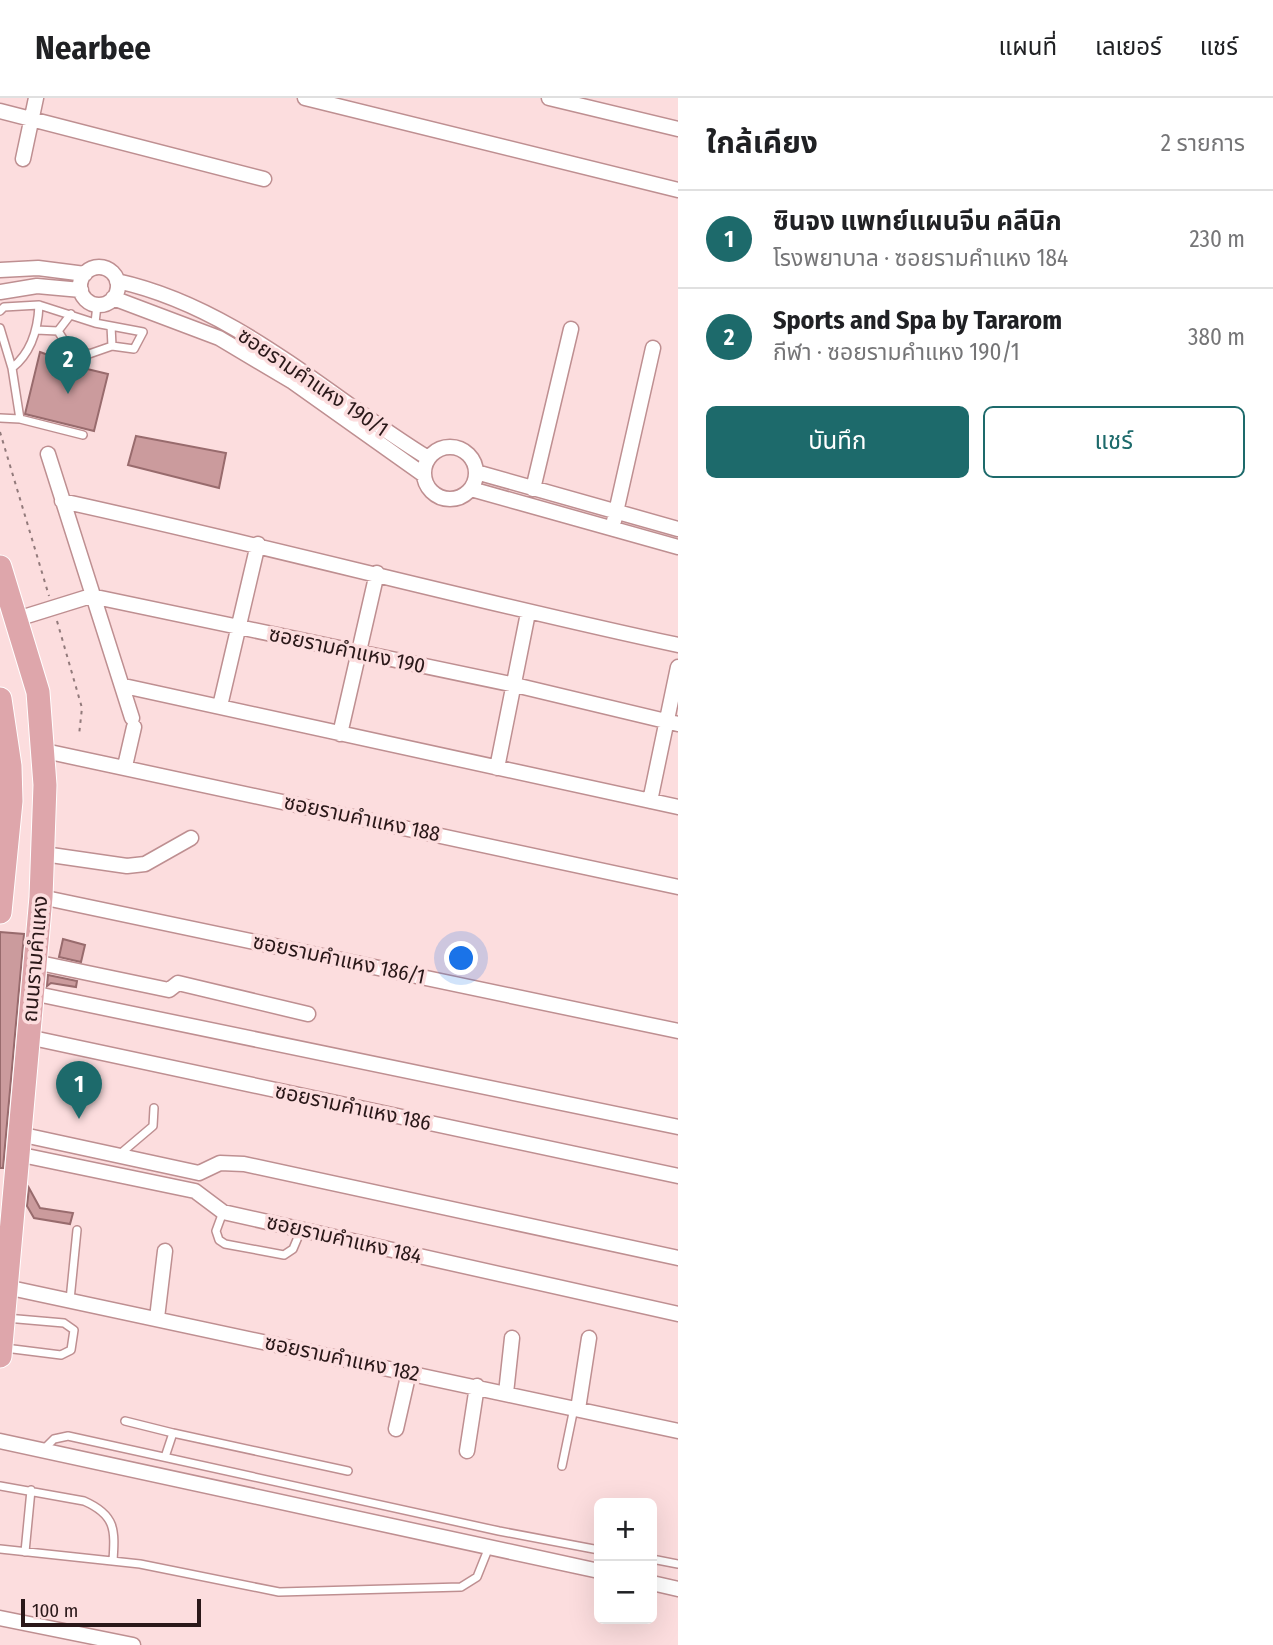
<!DOCTYPE html>
<html lang="th">
<meta charset="utf-8">
<style>
:root{--surface:#fff;--page:#f6f6f6;--text:#202124;--muted:#757577;--line:#e0e0e0;--accent:#1d6a6b}
body{margin:0;font-family:"Fira Sans Condensed","Noto Sans Thai",sans-serif;background:var(--page);color:var(--text)}
.controls{position:absolute;right:21px;bottom:21px;display:grid;overflow:hidden;border-radius:10px;box-shadow:0 7px 28px #0002}
.controls button{width:63px;height:63px;display:grid;place-items:center;padding:0;border:0;border-bottom:2px solid var(--line);background:var(--surface);color:var(--text);font:35px sans-serif}
.scale{position:absolute;left:21px;bottom:18px;width:180px;box-sizing:border-box;padding-left:7px;border:4px solid #2a1819;border-top:0;font-size:19px;line-height:24px;white-space:nowrap;color:#2a1819;-webkit-text-stroke:5px #fcddde;paint-order:stroke}
.you{position:absolute;left:462px;top:861px;width:24px;height:24px;margin:-18px;border:5px solid #fff;border-radius:50%;background:#1a73e8;box-shadow:0 0 0 10px #1a73e833}
.badge{display:grid;place-items:center;width:46px;height:46px;border-radius:50%;background:var(--accent);color:#fff;font-size:23px;font-weight:700}
.pin{position:absolute;translate:-50% -58px;filter:drop-shadow(0 2px 4px #0008)}
.pin::after{content:'';position:absolute;top:37px;width:24px;height:21px;background:inherit;clip-path:polygon(0 0,100% 0,50% 100%)}
.list{margin:0;padding:0;list-style:none}
h2{display:flex;justify-content:space-between;align-items:center;height:91px;margin:0;padding:0 28px;font-size:30px}
h2 small{font-size:23px;font-weight:400;color:var(--muted)}
.list li{display:grid;grid-template-columns:46px 1fr auto;gap:21px;align-items:center;box-sizing:border-box;height:98px;padding:0 28px;border-top:2px solid var(--line)}
.list b{display:block;font-size:26px;white-space:nowrap}
.list p{margin:0;font-size:23px;white-space:nowrap;color:var(--muted)}
.list em{font-size:23px;font-style:normal;color:var(--muted)}
.actions{display:flex;gap:14px;padding:21px 28px}
.actions a{flex:1;padding:16px 0;border:2px solid var(--accent);border-radius:10px;text-align:center;font-size:24px;color:var(--accent)}
.actions .main{background:var(--accent);color:#fff}
.map{position:relative;flex:none;width:678px;height:1547px;overflow:hidden}
header{display:flex;align-items:center;gap:42px;box-sizing:border-box;height:98px;padding:0 35px;background:var(--surface);border-bottom:2px solid var(--line)}
header strong{font-size:33px}
nav{display:flex;gap:38px;margin-inline-start:auto;font-size:24px}
main{display:flex}
aside{flex:1;background:var(--surface)}
.map>svg:first-child{display:block}
.building{fill:#cb9b9d;stroke:#986b6d;stroke-width:2}
.lines{fill:none;stroke-linecap:round;stroke-linejoin:round}
.service-casing{stroke:#be8f91;stroke-width:10}
.minor-casing{stroke:#be8f91;stroke-width:17}
.primary-casing{stroke:#fff;stroke-width:25}
.path{stroke:#927a7b;stroke-width:2;stroke-dasharray:3.5 5;stroke-linecap:butt}
.service{stroke:#fff;stroke-width:7}
.minor{stroke:#fff;stroke-width:14}
.primary{stroke:#dea6ab;stroke-width:23}
.labels{text-anchor:middle;dominant-baseline:central;stroke-width:7;stroke-linejoin:round;paint-order:stroke}
.street-label{font-size:21px;fill:#2a1819;stroke:#fcddde}
</style>
<header>
<strong>Nearbee</strong>
<nav><a>แผนที่</a><a>เลเยอร์</a><a>แชร์</a></nav>
</header>
<main>
<div class="map">
<svg width="678" height="1547" viewBox="0 0 678 1547">
<rect width="100%" height="100%" fill="#fcddde"/>
<path class="building" d="M40,254L83,270L108,276L94,333L25,316Z
M136,338L226,355L219,390L128,367Z
M0,834L24,836L3,1070H0Z
M63,841L85,847L81,864L59,859Z
M48,877L77,883L76,889L51,885L47,888Z
M29,1090L40,1110L73,1115L70,1126L34,1120L27,1108Z"/>
<g class="lines">
<g class="service-casing">
<path id="service" d="M0,213L4,209L39,207L95,225L143,234L134,251L112,248L89,256L65,244L58,233L36,232
M95,225L97,207
M111,228L112,248
M0,230L12,270
M58,233L71,216
M0,320L20,321L12,270C31,255 38,231 39,207
M20,321L83,337
M120,1056L153,1028L154,1010
M223,1114L216,1133L219,1142L225,1146L284,1157L293,1151L301,1132
M70,1202L77,1132
M5,1250L61,1257L71,1252L74,1232L64,1225L6,1220
M125,1323L173,1335
M44,1351L54,1341L68,1338L499,1433L599,1452
M165,1359L173,1335L348,1373
M562,1368L574,1310
M0,1388L84,1403C116,1417 115,1432 113,1463
M0,1451L140,1466L279,1494L461,1489L477,1479L489,1449
M25,1454L31,1392
M652,1461L678,1466"/>
</g>
<g class="minor-casing">
<path id="minor" d="M305,0L678,92
M549,0L678,31
M0,13L264,81
M23,61L36,0
M80 188a19 19 0 1 1 38 0a19 19 0 1 1-38 0Z
M0,172L38,170L85,176
M117,183C236,209 327,298 428,360
M0,194L37,188L81,192
M113,200L219,240L293,284L424,377
M424 375a26 26 0 1 1 52 0a26 26 0 1 1-52 0Z
M48,356L132,620
M476,374L678,431
M471,391L678,449
M533,391L571,231
M62,403C268,448 472,503 678,547
M614,423L653,250
M17,521L91,498L515,587L678,626
M124,588L678,709
M220,608L258,446
M340,636L377,475
M45,653L678,789
M125,668L134,629
M497,670L528,515
M650,703L678,569
M44,756L127,768L145,766L191,740
M41,799L678,933
M35,864L169,892L178,885L308,916
M32,895L678,1029
M28,939L678,1078
M19,1036L199,1075L220,1065L244,1066L678,1160
M17,1056L195,1093L223,1114L678,1216
M6,1189L678,1333
M157,1220L165,1153
M506,1295L512,1240
M578,1311L589,1240
M396,1331L409,1274
M0,1343L599,1473
M467,1353L477,1288
M652,1485L678,1491
M0,1520L133,1547"/>
</g>
<g class="primary-casing">
<path id="primary" d="M0,469L38,594L45,687L41,799L0,1258
M0,601L10,668L11,703L0,814"/>
</g>
<path class="path" d="M0,334L49,498
M57,523L82,610L79,637"/>
<use href="#service" class="service"/>
<use href="#minor" class="minor"/>
<use href="#primary" class="primary"/>
</g>
<g class="labels">
<g class="street-label">
<text transform="translate(313 284) rotate(34)">ซอยรามคำแหง 190/1</text>
<text transform="translate(347 552) rotate(12)">ซอยรามคำแหง 190</text>
<text transform="translate(362 720) rotate(12)">ซอยรามคำแหง 188</text>
<text transform="translate(35 861) rotate(-85)">ถนนรามคำแหง</text>
<text transform="translate(339 861) rotate(12)">ซอยรามคำแหง 186/1</text>
<text transform="translate(353 1009) rotate(12)">ซอยรามคำแหง 186</text>
<text transform="translate(344 1141) rotate(13)">ซอยรามคำแหง 184</text>
<text transform="translate(342 1260) rotate(12)">ซอยรามคำแหง 182</text>
</g>
</g>
</svg>
<div class="controls">
<button>+</button>
<button>−</button>
</div>
<div class="scale">100 m</div>
<div class="you"></div>
<div class="pin badge" style="left:79px;top:1021px">1</div>
<div class="pin badge" style="left:68px;top:296px">2</div>
</div>
<aside>
<h2>ใกล้เคียง<small>2 รายการ</small></h2>
<ul class="list">
<li><span class="badge">1</span><div><b>ซินจง แพทย์แผนจีน คลีนิก</b><p>โรงพยาบาล · ซอยรามคำแหง 184</p></div><em>230 m</em></li>
<li><span class="badge">2</span><div><b>Sports and Spa by Tararom</b><p>กีฬา · ซอยรามคำแหง 190/1</p></div><em>380 m</em></li>
</ul>
<div class="actions"><a class="main">บันทึก</a><a>แชร์</a></div>
</aside>
</main>
